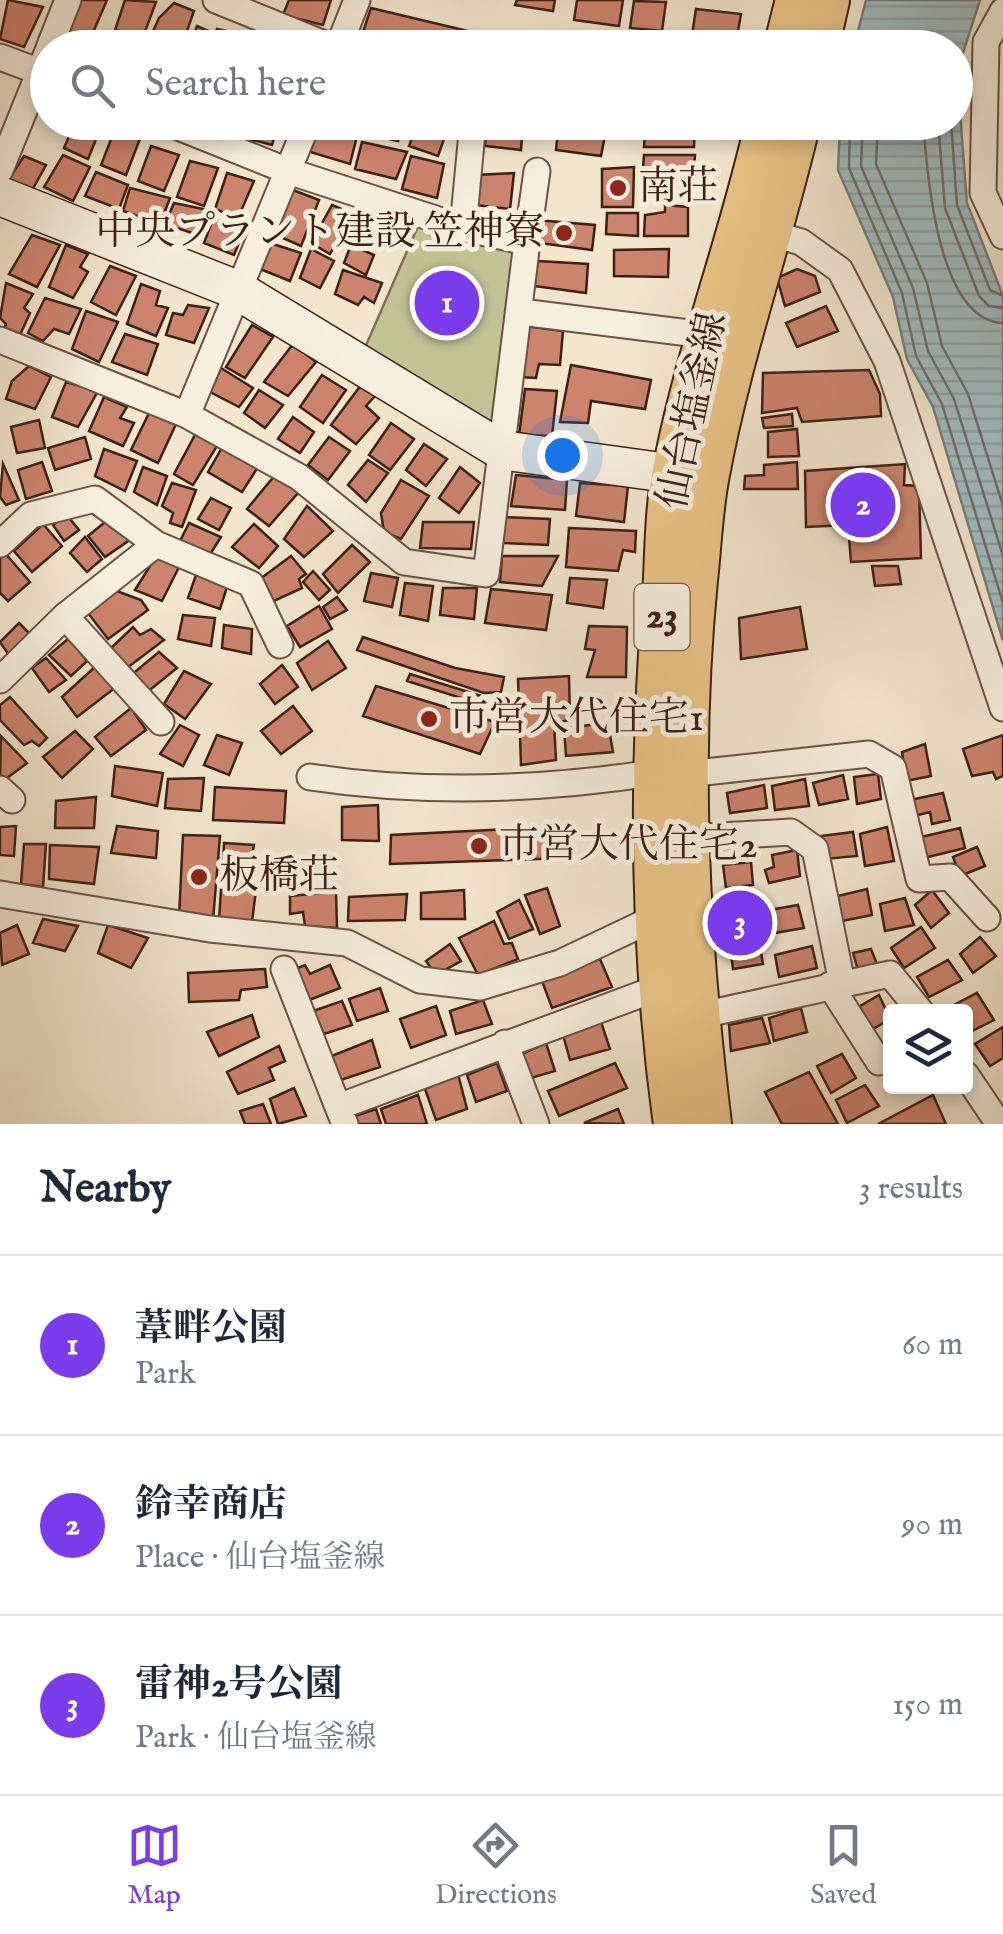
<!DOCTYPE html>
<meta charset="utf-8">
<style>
:root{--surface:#fff;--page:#f2f2f3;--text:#1f2937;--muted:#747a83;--line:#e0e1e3;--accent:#7c3aed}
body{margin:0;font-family:"IM FELL English","Noto Serif JP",serif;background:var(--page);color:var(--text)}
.controls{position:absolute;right:30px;bottom:30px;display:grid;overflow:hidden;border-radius:10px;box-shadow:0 5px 15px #0003}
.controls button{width:90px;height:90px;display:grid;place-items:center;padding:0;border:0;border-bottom:2px solid var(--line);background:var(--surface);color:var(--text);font:50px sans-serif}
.you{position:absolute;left:562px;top:455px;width:35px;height:35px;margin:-25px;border:8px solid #fff;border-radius:50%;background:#1a73e8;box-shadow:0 0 0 15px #1a73e833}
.badge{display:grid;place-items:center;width:65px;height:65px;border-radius:50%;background:var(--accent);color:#fff;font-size:32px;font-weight:700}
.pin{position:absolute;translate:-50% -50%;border:5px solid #fff;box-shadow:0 2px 10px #0006}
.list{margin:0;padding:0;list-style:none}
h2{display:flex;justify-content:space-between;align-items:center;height:130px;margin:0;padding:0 40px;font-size:42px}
h2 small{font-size:32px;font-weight:400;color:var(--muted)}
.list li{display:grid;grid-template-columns:65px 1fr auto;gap:30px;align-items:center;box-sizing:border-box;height:180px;padding:0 40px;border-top:2px solid var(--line)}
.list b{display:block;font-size:38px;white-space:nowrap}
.list p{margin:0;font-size:32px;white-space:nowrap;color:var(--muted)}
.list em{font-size:32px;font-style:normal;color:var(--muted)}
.icon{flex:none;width:55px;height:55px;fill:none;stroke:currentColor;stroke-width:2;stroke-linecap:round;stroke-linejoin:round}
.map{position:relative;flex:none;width:1003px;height:1124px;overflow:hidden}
.search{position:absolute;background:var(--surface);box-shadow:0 5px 15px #0003;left:30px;right:30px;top:30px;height:110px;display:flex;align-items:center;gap:25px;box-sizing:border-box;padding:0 35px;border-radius:55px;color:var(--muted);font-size:38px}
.sheet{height:670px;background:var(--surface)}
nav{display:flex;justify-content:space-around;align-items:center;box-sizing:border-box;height:140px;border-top:2px solid var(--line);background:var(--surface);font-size:28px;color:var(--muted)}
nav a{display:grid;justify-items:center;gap:5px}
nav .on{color:var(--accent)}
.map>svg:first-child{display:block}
.park{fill:#c2c393;stroke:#807252;stroke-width:2.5}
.water{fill:url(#water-rules);stroke:#797e7c;stroke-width:2.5}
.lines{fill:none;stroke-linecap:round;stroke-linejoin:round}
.shore{stroke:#706e6a;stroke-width:2.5}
.building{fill:#cc846c;stroke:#3e2012;stroke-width:2.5}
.street-casing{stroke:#6b5241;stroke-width:29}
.secondary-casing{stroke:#3e2012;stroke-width:41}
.primary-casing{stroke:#3e2012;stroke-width:46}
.street{stroke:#f7efde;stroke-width:25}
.secondary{stroke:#f7efde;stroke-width:38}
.primary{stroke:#eac386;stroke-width:42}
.poi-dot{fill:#8f2418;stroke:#f7efde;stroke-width:4}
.labels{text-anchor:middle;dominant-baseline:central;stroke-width:10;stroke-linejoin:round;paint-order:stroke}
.shield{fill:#f7efde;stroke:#765e4f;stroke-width:2.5}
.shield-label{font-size:38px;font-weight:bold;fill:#3e2012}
.poi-label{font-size:40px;fill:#3e2012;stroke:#f7efde;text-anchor:start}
.street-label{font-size:40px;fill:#3e2012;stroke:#f7efde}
</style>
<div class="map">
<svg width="1003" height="1124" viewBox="0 0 1003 1124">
<defs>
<pattern id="water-rules" width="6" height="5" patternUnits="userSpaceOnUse" patternTransform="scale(2.5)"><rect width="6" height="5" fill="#a1bdc3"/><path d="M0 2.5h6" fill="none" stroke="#8ca2a6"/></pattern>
</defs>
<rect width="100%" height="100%" fill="#f3e6cd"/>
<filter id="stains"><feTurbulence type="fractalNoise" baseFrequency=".002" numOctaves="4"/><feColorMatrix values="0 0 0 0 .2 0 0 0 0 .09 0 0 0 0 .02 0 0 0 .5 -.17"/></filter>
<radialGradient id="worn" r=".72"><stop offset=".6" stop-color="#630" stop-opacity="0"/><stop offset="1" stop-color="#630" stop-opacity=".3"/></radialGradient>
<path class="park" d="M418,226L505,242L516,257L493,423L364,350Z
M752,905L757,938L724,944L725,907Z"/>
<path class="water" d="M866,0H980L962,56L960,113L967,203L1003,296V641L933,407L907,359L893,297L838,170L840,123L956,122V48L854,47Z"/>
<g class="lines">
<path class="shore" d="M850,122L849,168L902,293L916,356L942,404L1003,603
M863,122L861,166L913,288L928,351L954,399L1003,556
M878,122L876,164L927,283L942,346L968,394L1003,506
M923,122C927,172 937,321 1003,323
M938,122L945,208L979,296L989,306L1003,308
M951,122L957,205L990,290L1003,296"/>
</g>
<path class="building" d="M8,0L43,7L24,47L0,39Z
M76,0H107L88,44L62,32Z
M125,0L156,2L143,37L115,30Z
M289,0H331L323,25L283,15Z
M517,0H555L553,11L515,5Z
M577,0H623L619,26L574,20Z
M634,1L666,2L662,31L630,28Z
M174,3L194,11L181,48L150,38L159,18Z
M371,8L480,34L477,48H386L360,41Z
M696,9L741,14L735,48L691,42Z
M197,26L215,34L217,29L234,33L228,48H189Z
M245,36L273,40L270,48H240Z
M75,122H103L88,159L64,148Z
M251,122H279L272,145L245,138Z
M318,122L358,132L350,164L307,151Z
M366,122H404L398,141L363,133Z
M418,122H450L438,156L409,146Z
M487,122H523L521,150L485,146Z
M559,122L607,125L601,156L556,150Z
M646,122H695L694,147H644Z
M115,129L141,136L126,175L101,165Z
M362,142L407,152L396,179L355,169Z
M151,146L179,155L164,191L138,181Z
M63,155L90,167L73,201L44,187Z
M644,155H695L693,182L642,181Z
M24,156L46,165L31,192L9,179Z
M411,156L444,164L437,198L402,189Z
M190,161L218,168L204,206L177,197Z
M634,167L633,207H602V169Z
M96,172L128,185L119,209L85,196Z
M227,173L254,181L238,218L215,209Z
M514,173L510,209L475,205L476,175Z
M130,188L170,198L160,224L123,211Z
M293,190L319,200L301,246L274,234Z
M174,203L208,210L198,235L165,224Z
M332,205L354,214L330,254L311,243Z
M665,205L688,207V236H644L645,215L665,212Z
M607,213H638V236L606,234Z
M213,219L245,228L234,255L204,243Z
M536,220L595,225L592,250L532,242Z
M32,235L60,245L37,287L9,274Z
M270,243L301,253L290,281L260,269Z
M66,245L88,254L80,267L88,272L73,298L49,287Z
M351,245L374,255L366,275L344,263Z
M311,249L334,261L320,288L300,278Z
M669,249L668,277L614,276V250Z
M538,261L588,264L586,293L534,286Z
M110,266L136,276L116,315L91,302Z
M797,269L815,276L820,292L785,306L777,278Z
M343,270L382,283L374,303L364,297L358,305L335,294Z
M6,283L33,294L24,308L30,313L19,337L4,330L6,324L0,318Z
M141,284L160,291L156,305L168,308L156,336L127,324Z
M45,298L81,309L69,334L54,329L43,341L28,333Z
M188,305L209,308L194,343L166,335L173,313L183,315Z
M826,306L838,331L797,347L786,323Z
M86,311L118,322L99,362L72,349Z
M252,325L273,337L245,378L226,367Z
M525,326L563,331L560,365L539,364L536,378L519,377Z
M125,334L158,344L147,375L112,362Z
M293,344L316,362L288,396L264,382Z
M571,365L651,380L645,409L591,401L588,423L560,422Z
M29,366L51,377L35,409L6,399L12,381Z
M221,368L253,388L239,407L210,392Z
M869,370L880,394L881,416L802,422L797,408L762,413L763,373Z
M322,375L346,390L323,423L300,407Z
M66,382L98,391L78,427L52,417Z
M361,385L375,396L366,406L379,418L356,444L331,425Z
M525,389L557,391L552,436L519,435Z
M259,390L283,405L265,428L244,413Z
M104,397L127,407L120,418L134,423L123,446L89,431Z
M150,411L177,422L158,463L131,450Z
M792,414L793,426L764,428L762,418Z
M293,417L314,432L300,453L278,439Z
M39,420L45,448L17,453L11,427Z
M391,423L414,439L390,470L369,455Z
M797,429L799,456L768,457V432Z
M196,433L217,446L193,485L174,474Z
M85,437L91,459L55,470L48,448Z
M329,437L350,451L328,480L308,465Z
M424,444L447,459L426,486L406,470Z
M223,446L258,467L242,492L208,472Z
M104,449L137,461L125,491L95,476Z
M368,460L388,473L366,502L348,485Z
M42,462L52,491L26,499L18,470Z
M797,462L798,489H744L745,476L764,475V465Z
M3,464L19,500L6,505L0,497Z
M905,464L904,485L919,486L921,558L851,562L848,525L806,527L805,471Z
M143,467L167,476L157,505L134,492Z
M460,467L480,483L459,513L439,498Z
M276,474L298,493L269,526L247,509Z
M516,475L567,480L565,510L511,506Z
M401,480L429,496L401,539L384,532L381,513Z
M172,483L196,490L182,527L170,523L173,513L162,506Z
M580,483L628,486L624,522L576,516Z
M211,498L231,508L219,530L198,519Z
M307,506L333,531L304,557L284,539Z
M66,514L79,530L64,541L53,525Z
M504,517L550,519L548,545L503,543Z
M109,519L131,539L105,557L88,536Z
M423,522H474L471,549L420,548Z
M189,523L221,537L207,559L179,543Z
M43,524L62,546L32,572L14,551Z
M254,524L278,546L259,568L232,547Z
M569,528L636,531L635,552L623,550L618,571L566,567Z
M85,537L102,559L87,572L70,553Z
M352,545L370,562L338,593L323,574Z
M4,552L30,582L8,601L0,593V557Z
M291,556L306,574L299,579L302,588L274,601L260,579Z
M502,556H558L542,586L500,582Z
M155,558L180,565L162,601L135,590Z
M872,566H898L901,584L875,586Z
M313,571L330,590L319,600L303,582Z
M371,573L398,578L392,607L364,601Z
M196,575L228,584L220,609L188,598Z
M570,578L607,580L603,608L567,603Z
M405,583L433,586L428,621L400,615Z
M443,588H477L474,619L440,615Z
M491,589L552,595L546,630L485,623Z
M114,590L141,600L148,610L108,639L88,613Z
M337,597L347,610L330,619L323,607Z
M319,606L332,629L300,647L287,626Z
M800,607L807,649L741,659L739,618Z
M183,615L215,618L211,646L178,639Z
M19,623L32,636L9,655L0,642Z
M224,625L252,629L251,654L222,648Z
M589,626L627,627L626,677H587L595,650L585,649Z
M133,627L140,635L151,629L164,640L123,671L109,650Z
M363,637L455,668L504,677L501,692L484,693L357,650Z
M69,638L87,661L71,676L49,655Z
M328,641L346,668L312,690L297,663Z
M159,652L177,668L146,693L130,676Z
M46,658L66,680L49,692L32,668Z
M282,665L298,687L275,704L260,684Z
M96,666L116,687L77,717L62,697Z
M184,671L211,684L185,719L164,704Z
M410,674L485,697L483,705L407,681Z
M569,676L570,720L554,723L556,760L521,765L518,679Z
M376,686L495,722L480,754L363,716Z
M10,697L47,738L39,746L32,741L24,745L0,720V705Z
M293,706L312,731L281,754L261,731Z
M131,708L146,730L111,756L95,737Z
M608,723L613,752L566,756L564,728Z
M180,725L199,735L183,766L160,754Z
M75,731L93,749L62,778L43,757Z
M217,735L242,743L229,775L204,765Z
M1003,735V776L996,779L993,772L972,776L963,749Z
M1,736L27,763L3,781L0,777Z
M925,744L931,776L906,781L902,752Z
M115,766L163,773L157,806L112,796Z
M878,774L881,799L857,804L854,777Z
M843,775L848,799L819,805L813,783Z
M204,778L201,811L165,808L168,779Z
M805,779L809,806L775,810L772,786Z
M764,785L767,808L730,813L727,793Z
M215,787L286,791L284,823L213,820Z
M943,793L950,820L932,824L930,812L914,816L910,800Z
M96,797L94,828H55L56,801Z
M378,805L379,841L342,840V807Z
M16,826L14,856L0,855V827Z
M117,826L158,831L156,858L111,853Z
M566,826L567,858L390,864L391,835Z
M887,827L894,861L865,866L860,834Z
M960,828L965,848L924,858L921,837Z
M853,832L857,856L825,859L821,836Z
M183,835L220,836L213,920L179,918Z
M224,843L254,845L250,867L223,865Z
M24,844H46L43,887L21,884Z
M50,845L99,847L94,884L49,879Z
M977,847L985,866L960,876L953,857Z
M797,850L800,876L769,883L765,870L774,867L772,855Z
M751,862L753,885L726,888L723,865Z
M547,888L560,926L540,934L525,895Z
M867,889L872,915L842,921L838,896Z
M221,890H256L252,922L219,920Z
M464,890L465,919H421V893Z
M932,890L949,913L931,928L915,905Z
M336,892L337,928L305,926L303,912L290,914V896Z
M407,894L405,920L348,921L349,897Z
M905,898L914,925L885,931L880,904Z
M519,900L533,929L509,939L497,912Z
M798,905L804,928L763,935L758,912Z
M43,919L78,926L65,951L33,943Z
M494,921L504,944L512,943L518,959L478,975L459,938Z
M17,925L29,954L2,965L0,933Z
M108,925L148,938L131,968L98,953Z
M921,927L935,948L904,968L891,948Z
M980,937L996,956L973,973L960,954Z
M759,941L763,964L733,969L730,946Z
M450,944L461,961L436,975L426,961Z
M812,946L817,968L779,977L775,955Z
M871,949L877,964L858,970L853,953Z
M600,959L612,987L552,1008L542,981Z
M948,960L962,980L929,997L917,977Z
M305,965L310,974L330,965L340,988L304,1002L293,970Z
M265,969L267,987L241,990L239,1000L189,1002L188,973Z
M380,988L388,1011L357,1021L349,999Z
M977,993L994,1020L966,1034V1012H952L950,1007Z
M879,995L890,1019L868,1032L855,1009Z
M483,1000L492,1024L456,1034L450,1011Z
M342,1001L352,1025L324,1034L313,1011Z
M436,1006L446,1035L411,1048L400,1019Z
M801,1008L807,1032L774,1041L769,1018Z
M252,1015L259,1037L219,1056L207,1032Z
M762,1018L770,1043L731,1051L729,1025Z
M600,1019L610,1049L570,1060L563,1035Z
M1003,1027V1058L990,1066L975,1044Z
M372,1040L380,1067L338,1081L329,1057Z
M546,1043L555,1071L524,1080L517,1056Z
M279,1046L285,1061L269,1068L274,1080L238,1094L227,1072Z
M842,1054L856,1078L831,1093L817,1066Z
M497,1063L507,1091L476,1102L467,1075Z
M615,1063L627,1088L559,1116L548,1091Z
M809,1072L838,1124H782L765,1092Z
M458,1074L467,1109L436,1120L425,1089Z
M865,1085L879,1106L847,1123L836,1100Z
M294,1088L306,1116L278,1124L270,1099Z
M418,1095L427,1124H386L381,1109Z
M933,1095L946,1124H878Z
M263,1104L271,1124H245L240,1111Z
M376,1109L381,1124H351L349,1118Z
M618,1109L624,1124L584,1123Z"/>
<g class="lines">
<g class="street-casing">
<path id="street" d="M216,0L334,48
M1003,11L986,42L983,193L1003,236
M49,48L68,0
M338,48L357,0
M0,57L48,75
M166,122L288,171L463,228
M0,170L48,51
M760,230L801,242L840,270L887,361L1003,708
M527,242L537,171
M521,312L705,335
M0,340L187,415L299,477L404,562L486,574L527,242L463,228L473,122
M187,415L308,122
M0,544L31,515L95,499L156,544L65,616L0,680
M156,544L251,584L280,645
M65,616L161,722
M687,774L869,754L893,768L919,879L950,877L987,918
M310,777C422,794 540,790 653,773
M0,789L12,800
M686,838L791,832L815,849L842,983
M0,894L210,929L347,943L420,980L480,987L560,963L667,912
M284,969L338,1107
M830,985L879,1062
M697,1016L890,974L921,1012
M505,1043L536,1124
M966,1075L999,1124
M345,1124L338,1107L658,988"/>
</g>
<g class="secondary-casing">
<path id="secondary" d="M0,196L237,290L501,450L704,478"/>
</g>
<g class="primary-casing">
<path id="primary" d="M785,48L797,0
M817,48L828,0
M675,1124C651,952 650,783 663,610C667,563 665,512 675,466C698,349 741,239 767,122
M710,1124C688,943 678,761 696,580C700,545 701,509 708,474C730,355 771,241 799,122"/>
</g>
<use href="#street" class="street"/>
<use href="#secondary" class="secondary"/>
<use href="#primary" class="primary"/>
</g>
<g class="poi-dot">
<circle cx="618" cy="188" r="10"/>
<circle cx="564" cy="233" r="10"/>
<circle cx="429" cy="719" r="10"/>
<circle cx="479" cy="846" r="10"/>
<circle cx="199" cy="877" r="10"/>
</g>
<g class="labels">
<rect class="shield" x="634.5" y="584" width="55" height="66" rx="8"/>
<g class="shield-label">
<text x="662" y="617">23</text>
</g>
<g class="poi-label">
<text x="638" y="188">南荘</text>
<text x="544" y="233" text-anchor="end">中央プラント建設 笠神寮</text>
<text x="449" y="719">市営大代住宅1</text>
<text x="499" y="846">市営大代住宅2</text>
<text x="219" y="877">板橋荘</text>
</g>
<g class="street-label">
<text transform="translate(694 411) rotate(-78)">仙台塩釜線</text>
</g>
</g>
<rect width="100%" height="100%" filter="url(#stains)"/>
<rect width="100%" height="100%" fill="url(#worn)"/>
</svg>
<div class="controls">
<button><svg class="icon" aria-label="layers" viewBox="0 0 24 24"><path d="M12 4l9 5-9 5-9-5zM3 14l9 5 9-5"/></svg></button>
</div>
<div class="you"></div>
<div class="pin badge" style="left:447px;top:303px">1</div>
<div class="pin badge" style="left:863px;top:505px">2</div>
<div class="pin badge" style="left:740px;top:923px">3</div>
<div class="search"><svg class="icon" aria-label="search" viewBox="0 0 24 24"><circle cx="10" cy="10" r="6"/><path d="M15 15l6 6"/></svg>Search here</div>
</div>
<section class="sheet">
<h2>Nearby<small>3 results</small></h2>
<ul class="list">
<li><span class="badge">1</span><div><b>葦畔公園</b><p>Park</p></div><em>60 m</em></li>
<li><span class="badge">2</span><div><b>鈴幸商店</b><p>Place · 仙台塩釜線</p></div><em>90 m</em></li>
<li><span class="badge">3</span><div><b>雷神2号公園</b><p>Park · 仙台塩釜線</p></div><em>150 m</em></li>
</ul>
</section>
<nav>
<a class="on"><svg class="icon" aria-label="map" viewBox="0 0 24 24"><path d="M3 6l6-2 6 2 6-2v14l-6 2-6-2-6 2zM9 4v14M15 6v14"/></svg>Map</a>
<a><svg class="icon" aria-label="directions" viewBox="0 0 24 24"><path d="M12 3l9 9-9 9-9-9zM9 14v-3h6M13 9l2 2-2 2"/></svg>Directions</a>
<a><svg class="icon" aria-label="saved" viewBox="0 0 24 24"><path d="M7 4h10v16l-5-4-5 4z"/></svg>Saved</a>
</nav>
